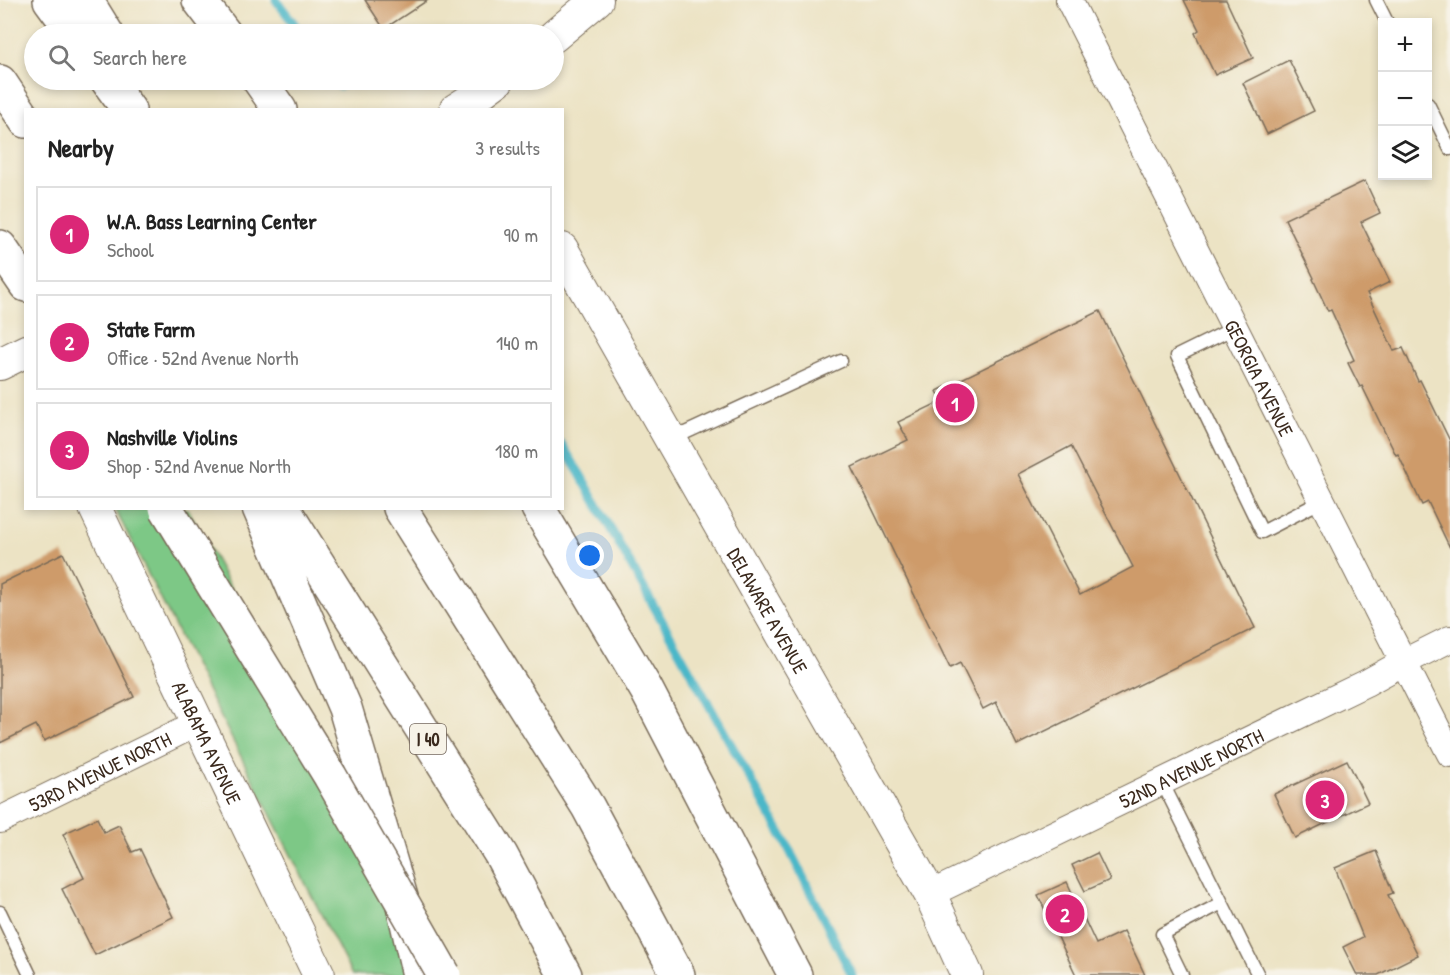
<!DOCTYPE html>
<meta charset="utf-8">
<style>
:root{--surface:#fff;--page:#f2f2f2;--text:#222;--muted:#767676;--line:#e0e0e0;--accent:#db2777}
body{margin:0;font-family:"Patrick Hand",sans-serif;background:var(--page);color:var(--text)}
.controls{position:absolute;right:18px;top:18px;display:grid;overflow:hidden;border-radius:0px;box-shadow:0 3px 9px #0003}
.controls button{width:54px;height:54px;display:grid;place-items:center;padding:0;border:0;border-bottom:2px solid var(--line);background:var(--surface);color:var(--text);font:30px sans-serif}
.you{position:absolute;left:590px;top:556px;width:21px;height:21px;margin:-15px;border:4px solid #fff;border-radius:50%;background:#1a73e8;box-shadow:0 0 0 9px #1a73e833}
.badge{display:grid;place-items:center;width:39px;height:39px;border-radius:50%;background:var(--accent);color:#fff;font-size:20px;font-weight:700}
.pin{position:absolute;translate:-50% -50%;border:3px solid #fff;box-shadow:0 2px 6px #0006}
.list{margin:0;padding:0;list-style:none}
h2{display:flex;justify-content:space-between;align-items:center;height:78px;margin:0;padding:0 24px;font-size:26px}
h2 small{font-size:20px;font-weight:400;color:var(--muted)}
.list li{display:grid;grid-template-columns:39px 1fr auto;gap:18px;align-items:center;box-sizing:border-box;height:96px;margin:0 12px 12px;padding:0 12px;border:2px solid var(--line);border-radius:0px}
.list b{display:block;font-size:22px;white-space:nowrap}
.list p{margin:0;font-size:20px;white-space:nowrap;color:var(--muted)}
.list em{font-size:20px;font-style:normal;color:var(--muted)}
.icon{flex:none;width:33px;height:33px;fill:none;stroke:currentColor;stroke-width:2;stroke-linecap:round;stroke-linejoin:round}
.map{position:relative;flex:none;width:1450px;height:975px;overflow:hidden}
.search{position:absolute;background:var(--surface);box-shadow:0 3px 9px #0003;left:24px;top:24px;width:540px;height:66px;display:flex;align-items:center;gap:15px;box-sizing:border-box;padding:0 21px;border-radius:33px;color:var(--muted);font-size:22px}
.panel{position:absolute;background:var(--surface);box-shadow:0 3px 9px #0003;left:24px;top:108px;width:540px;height:402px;border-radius:0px}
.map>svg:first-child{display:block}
.green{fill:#7dc886;stroke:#5c7952;stroke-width:1.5}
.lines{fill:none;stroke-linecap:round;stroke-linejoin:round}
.stream{stroke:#4bb7c8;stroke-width:9}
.building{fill:#ce9b6a;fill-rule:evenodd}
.service-casing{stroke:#796b58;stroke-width:15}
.minor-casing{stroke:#796b58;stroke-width:28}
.tertiary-casing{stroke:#796b58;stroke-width:34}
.motorway-casing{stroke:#796b58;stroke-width:36}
.service{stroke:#fff;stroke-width:12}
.minor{stroke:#fff;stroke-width:26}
.tertiary{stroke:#fff;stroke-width:32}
.motorway{stroke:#fff;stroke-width:33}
.motorway-bridge-casing{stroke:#796b58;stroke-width:36;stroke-linecap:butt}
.motorway-bridge{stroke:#fff;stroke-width:33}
.labels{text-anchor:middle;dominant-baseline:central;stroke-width:5;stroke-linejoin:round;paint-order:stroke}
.shield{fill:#f7f3e8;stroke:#73665b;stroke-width:1.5}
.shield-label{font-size:18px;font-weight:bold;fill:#3b2a1e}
.street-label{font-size:20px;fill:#3b2a1e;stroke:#f7f3e8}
</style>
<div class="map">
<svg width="1450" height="975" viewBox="0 0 1450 975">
<rect width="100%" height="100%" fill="#f7f3e8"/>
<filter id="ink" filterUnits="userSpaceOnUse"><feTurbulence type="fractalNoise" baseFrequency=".0167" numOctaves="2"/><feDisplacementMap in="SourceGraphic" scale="12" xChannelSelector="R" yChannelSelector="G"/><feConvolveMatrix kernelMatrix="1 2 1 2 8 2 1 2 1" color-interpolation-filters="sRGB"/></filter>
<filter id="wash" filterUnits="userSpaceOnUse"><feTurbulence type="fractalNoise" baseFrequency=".008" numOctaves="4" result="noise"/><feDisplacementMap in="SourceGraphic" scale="24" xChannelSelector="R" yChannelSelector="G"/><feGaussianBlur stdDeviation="1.35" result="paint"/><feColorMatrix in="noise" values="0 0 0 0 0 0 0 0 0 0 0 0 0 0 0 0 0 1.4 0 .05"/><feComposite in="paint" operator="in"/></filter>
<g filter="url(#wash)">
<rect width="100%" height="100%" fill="#ece3c4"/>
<path class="green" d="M115,509H188L440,975H352Z"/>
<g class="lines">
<path class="stream" d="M276,0L302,34
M335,80L340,86
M562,445L580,474L785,841L852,975"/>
</g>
<g id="blocks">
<path class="building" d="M365,0H428L384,29Z
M1184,0H1226L1253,58L1215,75L1195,33L1199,30Z
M1289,60L1314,111L1267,134L1243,83Z
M1365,181L1380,213L1361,222L1390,282L1367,293L1394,351L1403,348L1418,381L1420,380L1450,441V548L1428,502L1422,505L1398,454L1396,455L1362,386L1360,387L1348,363L1354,360L1331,310L1328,311L1313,279L1314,278L1285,219Z
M1100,311L1255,628L1017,745L996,702L983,709L960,663L950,668L852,467L908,440L898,422L942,401L937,391ZM1071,446L1133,567L1080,595L1018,474Z
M63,553L134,697L44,741L36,725L0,743V584Z
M1347,760L1368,803L1295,838L1274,794Z
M97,818L104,832L119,825L132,852L140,849L173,917L95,955L62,889L84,878L63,834Z
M1376,851L1393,893L1388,895L1418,955L1378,975H1357L1343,947L1363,937L1335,868Z
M1097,853L1110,880L1085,891L1072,865Z
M1067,882L1096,944L1124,931L1145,975H1076L1038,895Z"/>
</g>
</g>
<g filter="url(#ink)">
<use href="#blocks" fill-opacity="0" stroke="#796b58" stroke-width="1.5"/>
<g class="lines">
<g class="service-casing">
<path id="service" d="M1376,0L1387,22
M1428,104L1450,149
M1234,328L1177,356L1262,532L1322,501
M672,439L841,361
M1162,782L1258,975
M0,912L30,975
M1182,975L1162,934L1222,903"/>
</g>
<g class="minor-casing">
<g id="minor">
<path id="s1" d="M1069,0L1450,754"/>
<path id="s2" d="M0,820L198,723"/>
<path id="s3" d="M930,894L1366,683L1404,662L1450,639"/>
</g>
</g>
<g class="tertiary-casing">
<g id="tertiary">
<path d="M554,36L597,0"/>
<path d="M455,110L475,97L498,80"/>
<path id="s4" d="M562,249L930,894L967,975"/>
<path d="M0,364L26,351"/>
<path id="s5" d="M95,508L319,975"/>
</g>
</g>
<g class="motorway-casing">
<path id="motorway" d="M50,0L75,34
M86,0L107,34
M199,0L225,34
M107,80L129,110
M259,80L280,110
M0,82L26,121
M0,247L26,285
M259,508L345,708L401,897L419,975
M283,508L501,855L565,975
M400,508L588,807L678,975
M538,508L646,689L795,975"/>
</g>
<use href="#service" class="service"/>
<use href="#minor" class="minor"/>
<use href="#tertiary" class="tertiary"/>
<use href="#motorway" class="motorway"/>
<g class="motorway-bridge-casing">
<path id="motorway-bridge" d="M166,508L330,776L444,975"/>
</g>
<use href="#motorway-bridge" class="motorway-bridge"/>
</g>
</g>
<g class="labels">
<rect class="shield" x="410" y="724" width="36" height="30" rx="4.5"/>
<g class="shield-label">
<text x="428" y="739">I 40</text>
</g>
<g class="street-label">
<text stroke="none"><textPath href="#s1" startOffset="423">GEORGIA AVENUE</textPath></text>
<text stroke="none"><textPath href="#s4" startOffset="416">DELAWARE AVENUE</textPath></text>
<text stroke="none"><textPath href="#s5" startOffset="260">ALABAMA AVENUE</textPath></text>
<text stroke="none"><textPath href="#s3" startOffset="290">52ND AVENUE NORTH</textPath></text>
<text stroke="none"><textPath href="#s2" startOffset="111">53RD AVENUE NORTH</textPath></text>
</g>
</g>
</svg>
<div class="controls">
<button>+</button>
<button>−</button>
<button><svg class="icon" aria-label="layers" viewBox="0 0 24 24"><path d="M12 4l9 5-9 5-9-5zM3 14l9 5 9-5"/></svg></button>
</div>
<div class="you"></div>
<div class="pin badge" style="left:955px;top:403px">1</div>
<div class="pin badge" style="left:1065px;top:914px">2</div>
<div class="pin badge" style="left:1325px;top:800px">3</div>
<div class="search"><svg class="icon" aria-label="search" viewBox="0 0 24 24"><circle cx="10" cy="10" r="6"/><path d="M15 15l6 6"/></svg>Search here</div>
<section class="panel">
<h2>Nearby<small>3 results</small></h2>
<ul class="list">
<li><span class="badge">1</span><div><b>W.A. Bass Learning Center</b><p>School</p></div><em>90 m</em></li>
<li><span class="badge">2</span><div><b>State Farm</b><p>Office · 52nd Avenue North</p></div><em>140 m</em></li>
<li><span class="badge">3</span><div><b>Nashville Violins</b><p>Shop · 52nd Avenue North</p></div><em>180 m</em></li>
</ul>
</section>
</div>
